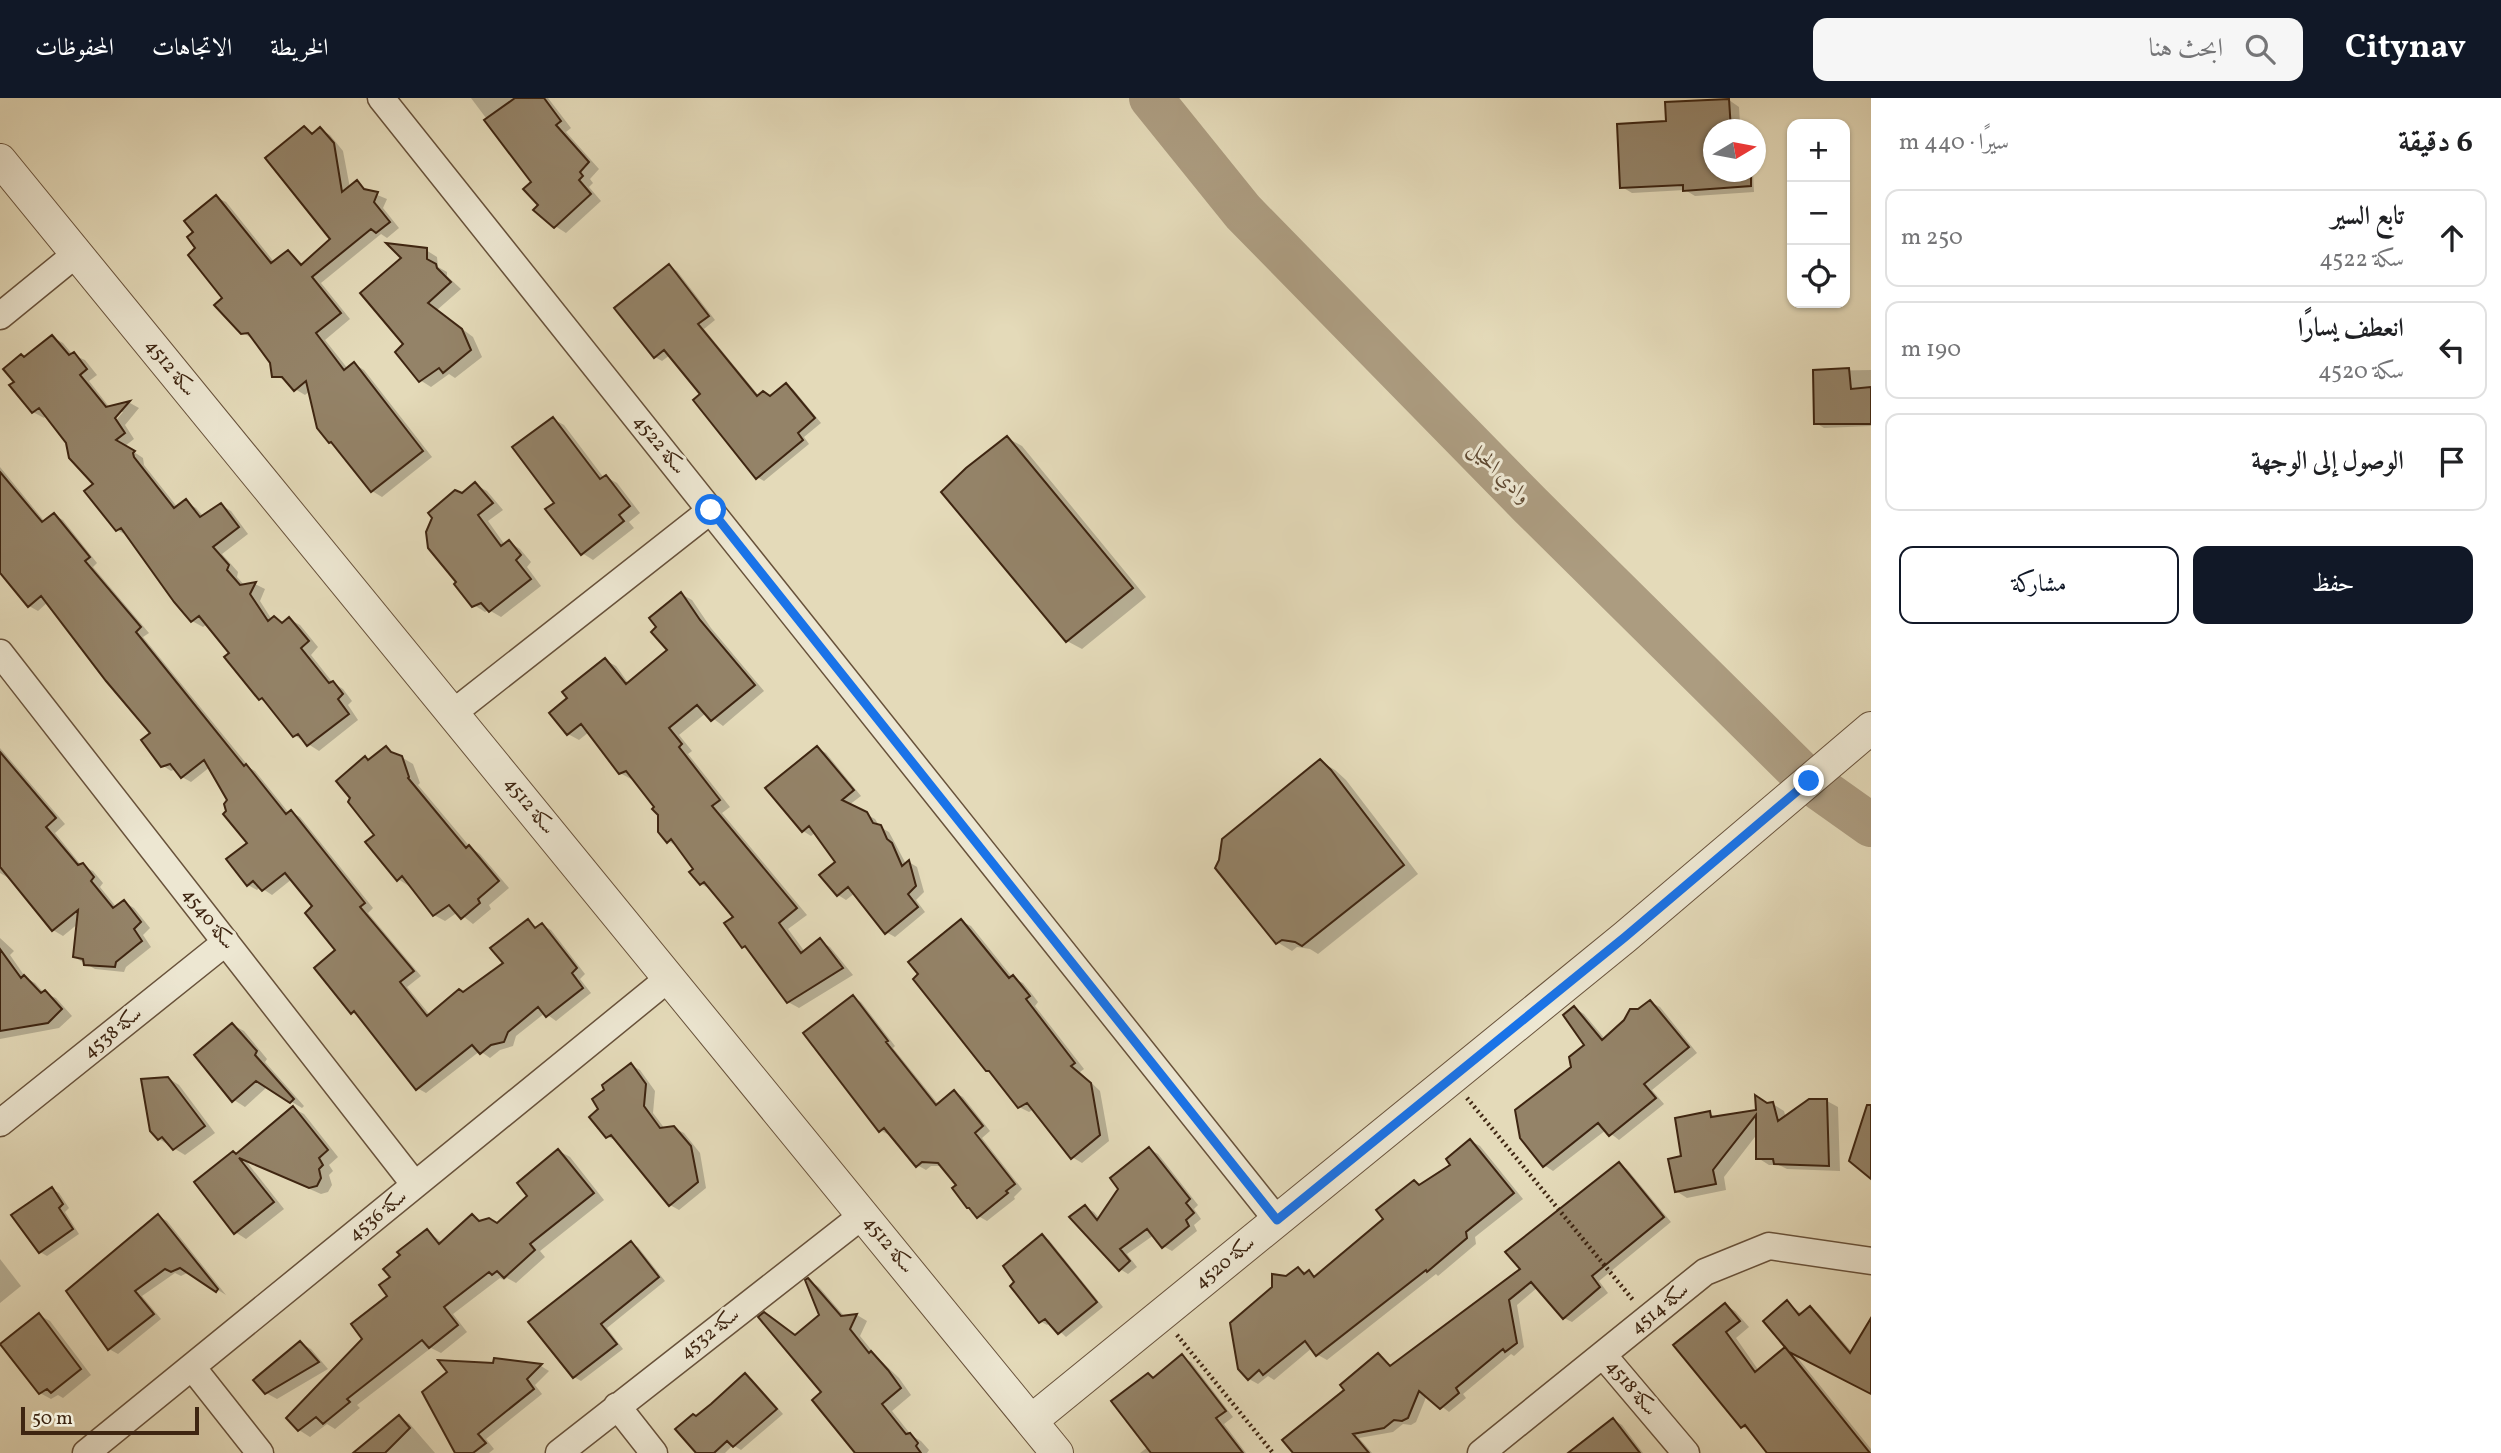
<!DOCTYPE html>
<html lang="ar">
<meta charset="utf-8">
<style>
:root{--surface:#fff;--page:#f6f6f6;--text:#202124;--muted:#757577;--line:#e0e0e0;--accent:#111827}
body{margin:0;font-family:Vollkorn,Amiri,serif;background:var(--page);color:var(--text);direction:rtl}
.controls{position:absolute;right:21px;top:21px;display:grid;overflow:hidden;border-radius:14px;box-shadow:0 2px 5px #0004}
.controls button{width:63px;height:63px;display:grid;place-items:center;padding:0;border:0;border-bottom:2px solid var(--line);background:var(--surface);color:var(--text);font:35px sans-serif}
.compass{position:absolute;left:1703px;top:21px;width:63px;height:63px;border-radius:50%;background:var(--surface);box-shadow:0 2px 5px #0004;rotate:80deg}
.scale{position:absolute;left:21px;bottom:18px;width:178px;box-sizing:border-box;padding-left:7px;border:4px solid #3e2511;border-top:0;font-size:19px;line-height:24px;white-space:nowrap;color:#3e2511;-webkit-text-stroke:5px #ede7d2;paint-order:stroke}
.stop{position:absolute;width:21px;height:21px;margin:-16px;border:5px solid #1a73e8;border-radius:50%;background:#fff}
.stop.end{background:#1a73e8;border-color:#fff;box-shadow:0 2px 7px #0008}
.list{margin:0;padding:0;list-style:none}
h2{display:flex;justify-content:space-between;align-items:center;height:91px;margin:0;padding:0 28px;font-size:30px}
h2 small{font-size:23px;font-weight:400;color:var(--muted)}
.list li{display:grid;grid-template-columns:46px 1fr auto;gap:21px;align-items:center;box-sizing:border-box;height:98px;margin:0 14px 14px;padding:0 14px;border:2px solid var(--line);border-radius:14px}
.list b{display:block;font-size:26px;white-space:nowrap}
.list p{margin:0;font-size:23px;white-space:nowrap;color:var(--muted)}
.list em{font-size:23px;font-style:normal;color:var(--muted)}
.actions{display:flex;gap:14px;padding:21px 28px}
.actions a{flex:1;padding:16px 0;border:2px solid var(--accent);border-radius:14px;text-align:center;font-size:24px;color:var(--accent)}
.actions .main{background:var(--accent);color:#fff}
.icon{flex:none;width:38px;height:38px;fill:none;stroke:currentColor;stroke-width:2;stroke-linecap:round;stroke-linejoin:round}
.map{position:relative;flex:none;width:1871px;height:1355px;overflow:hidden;direction:ltr}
header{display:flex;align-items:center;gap:42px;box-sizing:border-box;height:98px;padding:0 35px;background:var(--accent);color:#fff}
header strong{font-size:33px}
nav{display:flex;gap:38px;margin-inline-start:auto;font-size:24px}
.search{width:490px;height:63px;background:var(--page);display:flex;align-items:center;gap:18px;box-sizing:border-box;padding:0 24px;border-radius:14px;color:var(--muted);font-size:26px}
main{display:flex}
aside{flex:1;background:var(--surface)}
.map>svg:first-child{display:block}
.shadow{fill:#0003;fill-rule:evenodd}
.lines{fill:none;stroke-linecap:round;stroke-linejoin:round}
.river{stroke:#ac9c80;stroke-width:44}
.building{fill:#948368;stroke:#3e2511;stroke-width:2}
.minor-casing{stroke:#68523b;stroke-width:29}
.tertiary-casing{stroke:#68523b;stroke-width:34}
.path{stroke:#3e2511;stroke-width:4.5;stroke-dasharray:2 3.5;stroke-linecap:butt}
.minor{stroke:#ede7d2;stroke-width:26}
.tertiary{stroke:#ede7d2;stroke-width:32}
.route{stroke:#1a73e8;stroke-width:9}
.labels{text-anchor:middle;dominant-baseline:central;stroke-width:6;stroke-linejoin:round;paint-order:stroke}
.street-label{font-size:19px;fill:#3e2511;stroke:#ede7d2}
.water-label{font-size:21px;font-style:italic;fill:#5f4932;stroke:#ede7d2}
</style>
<header>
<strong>Citynav</strong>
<div class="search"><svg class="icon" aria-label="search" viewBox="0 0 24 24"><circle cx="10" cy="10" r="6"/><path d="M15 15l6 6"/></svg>ابحث هنا</div>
<nav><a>الخريطة</a><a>الاتجاهات</a><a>المحفوظات</a></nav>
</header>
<main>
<aside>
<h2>6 دقيقة<small>سيرًا · 440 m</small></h2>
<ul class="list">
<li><svg class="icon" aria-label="ahead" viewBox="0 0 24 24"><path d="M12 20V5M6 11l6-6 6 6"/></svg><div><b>تابع السير</b><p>سكة 4522</p></div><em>250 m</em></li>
<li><svg class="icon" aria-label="left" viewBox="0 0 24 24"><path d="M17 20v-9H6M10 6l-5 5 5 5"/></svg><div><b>انعطف يسارًا</b><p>سكة 4520</p></div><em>190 m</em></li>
<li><svg class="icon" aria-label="arrive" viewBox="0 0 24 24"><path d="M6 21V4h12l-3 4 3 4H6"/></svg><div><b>الوصول إلى الوجهة</b></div></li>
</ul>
<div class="actions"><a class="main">حفظ</a><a>مشاركة</a></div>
</aside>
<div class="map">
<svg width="1871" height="1355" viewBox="0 0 1871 1355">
<rect width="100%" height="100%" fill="#e4dab9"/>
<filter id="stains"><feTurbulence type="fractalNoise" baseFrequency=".00286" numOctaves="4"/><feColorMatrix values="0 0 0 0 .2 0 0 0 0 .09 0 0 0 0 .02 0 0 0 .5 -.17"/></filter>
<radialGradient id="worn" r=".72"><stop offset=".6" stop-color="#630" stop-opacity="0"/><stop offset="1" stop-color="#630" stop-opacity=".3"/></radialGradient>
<path class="shadow" d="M471,0H548L571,30L566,34L599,71L590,81L593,85L589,89L601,103L566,135L555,128L540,107L534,84Z
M1729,2L1739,9L1740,26L1749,32H1714V74H1753L1754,94L1695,98L1685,92L1632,95L1622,89L1668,25Z
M305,30L315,36L320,31L330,37L343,53L350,90L357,84L370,94L387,101L383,110L399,130L387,140L381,136L321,185L350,221L325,242L348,271L354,266L364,272L432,359L382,399L372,393L336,347L330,344L310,293L305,297L295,291L288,283L274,278L272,264L253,241L243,235L198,150L216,99L226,104L275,165L288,154L304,167L333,141Z
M426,152L437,159L438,169L447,174V178L461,191L437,212L473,239L482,259L455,280L449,276L431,289L420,282L406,247Z
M670,169L677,173L715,222L704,231L759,298L771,299L786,287L793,291L821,325L804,339L809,346L764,383L757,379L703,296L670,257L662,263L655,259Z
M52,239L63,245L73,257L85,262L97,277L89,283L110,310L130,305L139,310L125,327L134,341L125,348L143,360L144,367L178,410L186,404L196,410L204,419L221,407L231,413L248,436L222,456L238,474L237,479L245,488L255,486L265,491L260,503L272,522L274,520L284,526L289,521L300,527L318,549L311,557L333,585L343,591L352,603L348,607L358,622L319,653L294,637L269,606L260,601L231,555L207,526L203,529L192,523L128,438L117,432L95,386L47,317L44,320L33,314L11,288L16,284L25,260ZM118,314H123L111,328Z
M1871,272V328L1824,330L1816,325L1814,273Z
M553,321L564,327L604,380L606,379L617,385L640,415L629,424L634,430L593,462L582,455L556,405Z
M1007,340L1022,348L1146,499L1082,551L1067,543Z
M0,369L45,424L54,417L63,422L97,465L93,469L149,535L143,539L250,670L255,673L289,715L291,714L300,719L373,810L368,815L421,878L407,889L430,917L505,866L528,823L538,830L542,827L551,832L585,876L580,881L591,895L556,923L545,915L516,938L513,948L500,952L490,960L480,953L426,995L417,990L361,920L352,914L338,852L314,808L292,781L272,797L260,789L257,792L248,787L249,745L229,702L210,669L191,684L182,679L176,671L171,673L162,667L153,635L48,504L38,513L29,508L0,472Z
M476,387L487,393L503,412L488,423L505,447L509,444L520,451L531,464L527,469L541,488L501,519L489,512L485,514L474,507L462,397Z
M681,496L692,502L711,530L764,593L723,628L706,615L679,637L692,653L688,656L730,709L722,715L807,817L788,831L805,854L820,843L830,849L853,877L799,910L788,904L751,853L743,849L735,819L712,792L701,786L695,771L680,750L668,743L657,709L634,680L631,681L620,675L589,634L579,642L568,636L569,601L605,562L616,568L629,586L669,553Z
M0,650L65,726L55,735L81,767L93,773L103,785L100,789L117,810L124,804L134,810L150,830L143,837L151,849L126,869L124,874L95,871L74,859L79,825L63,838L53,832L14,783L0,775Z
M386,650L413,666L420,685L418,687L471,750L480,756L509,790L489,807L491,811L473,826L458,814L445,823L434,817L409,788L398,781L377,738L370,663Z
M817,650L826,655L861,698L849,707L875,721L880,729L889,734L906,766L909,764L917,769L924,794L916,802L925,814L895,839L886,834L855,795L846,802L838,797V764L816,734L811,738L803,733Z
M1320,663L1335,672L1346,682L1418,776L1318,856L1310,851L1297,849L1292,853L1277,844Z
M961,823L971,828L1013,880L1023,885L1032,896L1038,904L1035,908L1084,971L1080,974L1100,993L1109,1043L1082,1065L1072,1059L1034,1011L1029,1014L1019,1009L993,976L987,972Z
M0,840L14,853L10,857L26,880L35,885L44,895L56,900L72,918L59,930L0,941Z
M853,899L861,904L895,948L893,950L939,1007L954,994L963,999L990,1033L982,1040L1022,1091L1014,1099L1015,1101L987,1123L978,1118L943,1068H931L926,1072L917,1067L891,1035L889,1037L880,1032Z
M1650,904L1660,909L1697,955L1652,992L1664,1006L1619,1042L1606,1032L1553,1073L1544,1067L1573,970L1586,947L1575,910L1584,916L1605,941Z
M233,927L244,933L267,961L265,964L304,1008L302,1010L267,989L245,1009L234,1002Z
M631,967L640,972L655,993L653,1015L665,1031L674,1030L684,1035L700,1055L706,1090L679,1112L670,1107L618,1043L607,1039L601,1011Z
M168,980L179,987L215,1035L185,1057L159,1041Z
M1827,1003L1838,1009L1840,1073L1787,1071L1779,1067H1769L1758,1060V1035L1724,1079L1726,1092L1687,1100L1676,1093L1683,1060L1709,1015L1717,1020L1757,1014L1773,1006L1784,1013L1786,1020Z
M293,1010L304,1016L338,1059L329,1067L333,1073L329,1077L332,1087L328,1094L321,1096L246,1063L284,1111L246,1141L235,1134L237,1057Z
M1471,1043L1480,1048L1523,1101L1475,1139L1476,1146L1438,1178L1436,1176L1327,1262L1318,1257L1312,1250L1274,1282L1268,1278L1258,1286L1249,1281L1287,1180L1298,1171L1317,1179L1386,1121L1414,1084L1421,1088L1453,1067Z
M1149,1051L1158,1056L1198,1107L1194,1111L1201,1121L1194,1127L1197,1133L1172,1153L1163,1148L1154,1137L1127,1156L1137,1169L1128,1176L1120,1171L1085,1109L1094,1114L1100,1121Z
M559,1053L570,1059L604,1102L540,1153L545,1159L516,1185L507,1180L504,1182L500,1180L453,1216L467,1234L441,1255L431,1250L357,1307L360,1310L335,1331L327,1326L310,1339L299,1332L364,1241L390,1198L392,1179L427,1133L443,1145L472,1118L482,1124L497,1127L530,1098Z
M1619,1066L1627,1071L1671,1124L1599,1183L1608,1195L1572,1224L1564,1220L1538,1189L1517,1207L1524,1249L1514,1258L1511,1256L1463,1296L1466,1300L1449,1314L1427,1297L1416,1324L1411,1327L1403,1326L1393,1334L1359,1340L1372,1355H1295L1378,1257L1392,1269L1522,1172Z
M52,1091L59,1095L69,1110L65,1114L79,1136L47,1158L40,1154Z
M158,1118L167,1123L226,1197L189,1174L181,1178L175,1175L142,1198L161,1221L118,1256L109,1251Z
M1042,1138L1049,1142L1103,1209L1066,1239L1051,1225L1047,1227L1040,1223Z
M631,1145L638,1149L665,1183L607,1230L623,1251L581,1283L574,1279L531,1224Z
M0,1161L21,1188L0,1205Z
M808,1182L819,1189L845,1219L857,1217L867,1223L860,1238L877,1259L899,1280L911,1297L892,1313L912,1338L921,1343L929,1352L927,1355H854L856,1353L796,1238L821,1218Z
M1787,1204L1802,1216L1810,1210L1818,1215L1852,1254L1871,1224V1295L1793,1254L1871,1351V1355H1769L1753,1334L1742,1329L1676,1247L1725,1207L1735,1213L1749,1229L1736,1240L1759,1273L1785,1251L1793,1256L1766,1223Z
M39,1217L50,1223L91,1277L63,1300L58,1297L51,1301L40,1295Z
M300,1245L311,1251L328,1271L277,1301L266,1295Z
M1182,1259L1191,1264L1233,1319L1224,1326L1246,1355H1140L1148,1349L1149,1277L1155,1280Z
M495,1262L541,1268L549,1273L535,1287L542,1296L486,1341L494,1351L489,1355H457Z
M745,1277L752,1281L783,1316L741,1352L733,1347L725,1355H699L696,1320Z
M399,1319L409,1325L435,1355H356Z
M1614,1322L1622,1327L1643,1355H1571Z"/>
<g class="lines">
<path class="river" d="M1151,0L1243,114L1530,407L1809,683L1871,727"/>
</g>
<path class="building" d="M515,0H544L561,23L556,27L589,64L580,74L583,78L579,82L591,96L554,130L533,112L538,107L523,91L531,84L484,22Z
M1729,1L1731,32H1713V74H1751V88L1683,93V87L1620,90L1617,26L1666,23L1665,4Z
M304,28L312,36L320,29L334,45L342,94L357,82L364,91L378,94L374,104L390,124L376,135L371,131L312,179L341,215L316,235L344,272L354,264L423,353L371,394L331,344L329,345L317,330L306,283L294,293L282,279H272L270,265L248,235L241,236L214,207L222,200L188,157L195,150L187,139L193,134L184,123L216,97L271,165L288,152L301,167L330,141L265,60Z
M386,145L427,150V161L436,166L437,170L451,184L428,205L462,231L471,252L443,275L439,270L419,284L395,254L403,246L360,195L401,160Z
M669,166L709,218L698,226L757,298L763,293L770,298L786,285L815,320L798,335L803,342L756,381L693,302L700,296L664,252L654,260L614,210Z
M52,237L69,257L74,254L87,271L80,277L106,309L130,303L115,320L125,335L116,342L135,353L133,355L134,359L174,410L186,401L200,419L221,405L239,429L213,449L229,467L227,472L240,487L256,484L250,496L268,523L274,518L282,525L289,519L309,543L301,550L329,585L333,583L343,596L338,601L349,616L307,648L298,636L293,639L262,600L259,602L224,559L229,555L199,518L191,524L174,504L121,430L116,433L84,393L93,386L69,360L66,345L39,310L32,315L9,287L14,284L3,271L21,256L24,259Z
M1849,270L1851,291L1871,289V326H1814L1813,272Z
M553,319L600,381L606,377L630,408L619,417L624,423L581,457L545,411L554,405L512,349Z
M1007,338L1133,490L1066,544L941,394L966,370Z
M0,374L42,424L54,415L90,459L85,463L141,529L136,534L244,668L246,666L286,716L291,712L365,805L360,809L414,873L400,884L427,918L459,891L463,894L503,865L490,850L528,821L535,830L542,825L577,870L572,875L583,890L546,919L538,909L508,934L504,944L491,947L480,956L472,947L416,992L354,913L351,916L314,870L335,852L305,815L312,808L285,775L262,793L253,783L247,788L226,761L247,745L223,716L226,713L224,706L227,702L204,662L181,680L170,666L161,669L141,642L150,635L106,583L41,498L28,509L0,475Z
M475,384L493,405L478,417L501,448L509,442L521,457L516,462L531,481L489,514L481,505L472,509L454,486L456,484L428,450L426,434L432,420L428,415L455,392L462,395Z
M681,494L700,522L755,587L711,623L697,607L669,630L682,646L679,649L720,702L712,708L797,810L779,825L801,855L820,840L843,870L787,905L745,848L742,850L724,825L733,819L704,784L700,787L689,774L693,771L671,741L667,745L658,734V717L652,711L654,709L626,673L619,676L581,626L567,637L549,615L567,600L562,594L605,560L626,586L667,552L651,534L656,529L649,520Z
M386,648L391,654L402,658L409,679L408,680L466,750L469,747L499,783L478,801L480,805L461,821L449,807L433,818L402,778L397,783L365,744L374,737L348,704L350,700L336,683L365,658L368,662Z
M817,648L854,692L842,702L867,714L873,725L881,727L887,741L892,745L902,768L909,762L916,788L908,796L918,809L885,836L848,789L837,798L819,777L835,764L809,728L802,734L765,690Z
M0,654L56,720L46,729L78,767L83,765L94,779L91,783L113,810L124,802L141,824L134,831L142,843L116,864L115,869L84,867L83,861L73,859L78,812L52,833L0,769Z
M1320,661L1331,672L1404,767L1302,848L1295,844L1282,842L1276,846L1215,770L1219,762L1222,741Z
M961,821L1009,880L1013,877L1022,888L1030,898L1026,901L1075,965L1071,968L1091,985L1100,1037L1071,1061L1027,1005L1018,1010L989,973H986L913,881L918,876L908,864Z
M0,851L21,880L24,877L41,895L45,892L62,911L48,925L0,933Z
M853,897L888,943L886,944L936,1007L954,992L983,1028L975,1035L1015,1086L1006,1093L1008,1095L977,1120L969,1110H967L952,1090L956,1087L938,1065L922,1064L916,1069L884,1030L879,1034L803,935Z
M1650,902L1689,949L1644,986L1656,1000L1609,1038L1598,1025L1543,1069L1520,1040L1515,1012L1571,969L1569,959L1584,947L1563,917L1574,908L1602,942L1624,922L1630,911H1638Z
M232,925L257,953L255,957L294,1001L290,1005L256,983L232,1004L194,957Z
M631,965L646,986L644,1008L660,1030L674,1028L691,1048L698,1084L669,1108L611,1037L606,1040L589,1019L598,1011L592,1001L604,992L602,987Z
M168,979L205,1028L173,1052L162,1039L158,1042L150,1033L141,981Z
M1755,997L1767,1005L1773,1004L1778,1023L1809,1001H1827L1829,1068L1774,1066L1773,1061H1756V1017L1713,1072L1716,1086L1675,1094L1668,1061L1681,1058L1675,1020L1710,1013L1711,1019L1756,1012Z
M1867,1007H1871V1081L1849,1063Z
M293,1008L328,1052L319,1060L323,1067L319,1071L321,1080L317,1088L309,1090L239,1060L274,1104L234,1136L194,1084L233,1053L236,1056Z
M1470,1041L1514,1095L1466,1134L1467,1140L1427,1174L1426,1172L1316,1258L1305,1243L1263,1277L1259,1272L1248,1282L1238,1271L1230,1225L1272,1189V1176L1286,1178L1298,1169L1304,1176L1309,1172L1314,1179L1383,1121L1376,1112L1414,1082L1419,1087L1450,1067L1446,1061Z
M1149,1049L1190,1101L1186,1105L1194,1115L1186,1122L1189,1128L1162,1150L1147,1131L1120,1151L1130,1163L1119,1173L1069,1119L1085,1107L1097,1122L1118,1091L1110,1080Z
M558,1051L594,1095L530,1146L535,1152L504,1180L497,1173L492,1177L489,1174L444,1209L458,1227L429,1250L422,1242L347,1301L350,1304L323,1326L316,1319L298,1333L286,1320L362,1241L351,1226L387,1198L379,1187L390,1179L383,1171L400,1157L397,1154L427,1131L439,1146L472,1116L479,1123L489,1120L497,1125L527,1098L517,1085Z
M1619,1064L1664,1119L1592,1178L1600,1189L1563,1221L1531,1184L1509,1202L1517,1245L1505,1254L1503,1251L1456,1290L1459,1295L1440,1311L1419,1293L1408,1320L1402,1323L1394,1322L1384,1330L1353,1336L1369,1355H1293L1282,1342L1344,1292L1340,1287L1378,1255L1390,1268L1520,1171L1505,1154Z
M52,1089L63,1106L59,1110L73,1131L39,1155L11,1117Z
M158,1116L218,1191L216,1194L180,1170L171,1174L165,1171L135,1193L154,1216L108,1252L66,1193Z
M1042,1136L1097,1204L1058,1236L1045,1221L1039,1225L1010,1188L1014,1184L1003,1168Z
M631,1143L659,1179L601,1226L617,1246L573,1280L528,1224Z
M808,1180L841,1218L857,1216L850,1231L869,1255L871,1253L888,1272L901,1290L882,1306L906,1336L910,1335L918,1345L916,1348L921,1355H855L812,1302L821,1294L758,1219L764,1214L795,1237L819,1217L805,1182Z
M1787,1202L1799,1217L1810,1208L1850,1255L1871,1220V1296L1789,1254L1763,1223Z
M1725,1205L1740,1223L1726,1234L1755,1274L1785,1249L1870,1355H1767L1745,1327L1741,1330L1673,1247Z
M39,1215L81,1271L51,1295L47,1291L39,1296L0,1246Z
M300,1243L319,1264L265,1296L253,1282Z
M1182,1256L1226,1313L1216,1320L1243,1355H1151L1111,1303L1148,1275L1153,1280Z
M494,1260L542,1266L527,1281L534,1291L478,1336L486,1345L473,1355H455L422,1294L447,1274L438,1262L493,1265Z
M745,1275L777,1311L733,1349L727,1343L714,1355H696L675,1331L693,1316L696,1318L711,1306Z
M399,1317L410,1330L385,1355H353Z
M1613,1320L1640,1355H1568Z"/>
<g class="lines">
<g class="minor-casing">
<path id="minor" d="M381,0L1277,1122
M0,218L76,156
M0,555L415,1087
M453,615L711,412
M0,1025L226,844
M1603,1257L1686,1355
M192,1269L260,1355
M617,1308L654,1355
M86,1355L669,880
M559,1355L863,1117
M1481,1355L1705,1174L1769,1148L1871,1163"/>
</g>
<g class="tertiary-casing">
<path id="tertiary" d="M0,62L1057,1355
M1031,1323L1625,839L1871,630"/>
</g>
<path class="path" d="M1467,1000L1633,1202
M1177,1237L1273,1355"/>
<use href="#minor" class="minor"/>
<use href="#tertiary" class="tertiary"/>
</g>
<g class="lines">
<path class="route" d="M711,412L1277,1122L1625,839L1809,683"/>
</g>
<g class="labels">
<g class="street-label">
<text transform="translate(170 270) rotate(51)">سكة 4512</text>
<text transform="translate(659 347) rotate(51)">سكة 4522</text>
<text transform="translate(529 708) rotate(51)">سكة 4512</text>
<text transform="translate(208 821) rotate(52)">سكة 4540</text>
<text transform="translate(113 935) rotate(-39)">سكة 4538</text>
<text transform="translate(378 1118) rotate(-39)">سكة 4536</text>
<text transform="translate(888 1147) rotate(51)">سكة 4512</text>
<text transform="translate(1225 1165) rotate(-39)">سكة 4520</text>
<text transform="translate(1660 1211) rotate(-39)">سكة 4514</text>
<text transform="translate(710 1236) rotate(-38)">سكة 4532</text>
<text transform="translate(1631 1290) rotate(50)">سكة 4518</text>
</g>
<g class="water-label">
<text transform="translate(1499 375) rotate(45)">وادي الحيل</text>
</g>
</g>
<rect width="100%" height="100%" filter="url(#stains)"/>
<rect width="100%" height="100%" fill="url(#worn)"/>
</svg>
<div class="controls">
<button>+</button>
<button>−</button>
<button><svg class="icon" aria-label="locate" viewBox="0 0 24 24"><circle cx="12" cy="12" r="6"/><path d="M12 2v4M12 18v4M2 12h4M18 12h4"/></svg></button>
</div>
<svg class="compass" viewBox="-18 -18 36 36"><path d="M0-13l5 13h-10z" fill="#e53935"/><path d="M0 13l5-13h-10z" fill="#757577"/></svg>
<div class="scale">50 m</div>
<div class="stop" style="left:711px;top:412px"></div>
<div class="stop end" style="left:1809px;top:683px"></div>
</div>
</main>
